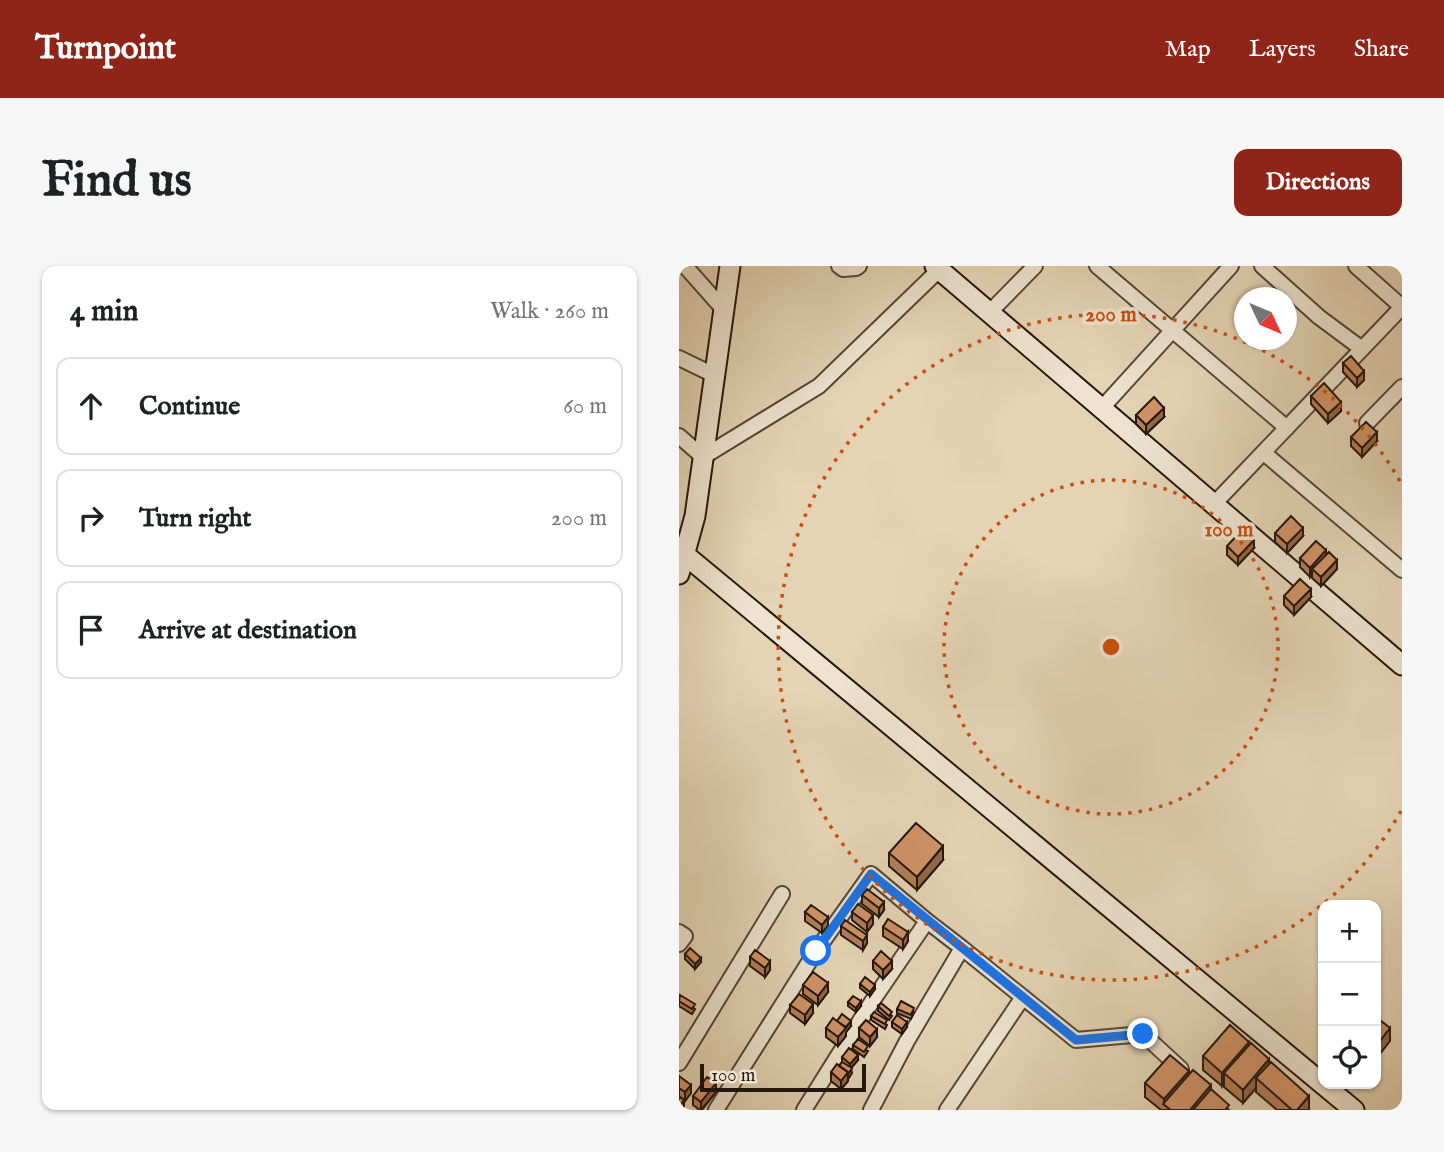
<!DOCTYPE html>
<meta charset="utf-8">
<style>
:root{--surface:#fff;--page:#f6f6f6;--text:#202124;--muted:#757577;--line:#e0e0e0;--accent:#8f2418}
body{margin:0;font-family:"IM FELL English",serif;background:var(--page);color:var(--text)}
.controls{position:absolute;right:21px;bottom:21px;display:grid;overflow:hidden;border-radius:14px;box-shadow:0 2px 5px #0004}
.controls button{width:63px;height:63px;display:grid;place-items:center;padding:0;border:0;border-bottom:2px solid var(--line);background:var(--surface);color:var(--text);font:35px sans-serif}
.compass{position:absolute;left:555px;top:21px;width:63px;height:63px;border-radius:50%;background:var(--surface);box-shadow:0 2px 5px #0004;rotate:134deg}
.scale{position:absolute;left:21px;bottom:18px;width:166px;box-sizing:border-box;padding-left:7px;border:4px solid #26170e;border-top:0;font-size:19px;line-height:24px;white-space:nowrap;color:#26170e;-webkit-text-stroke:5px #ede3cf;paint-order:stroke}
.stop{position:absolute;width:21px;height:21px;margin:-16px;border:5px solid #1a73e8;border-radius:50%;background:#fff}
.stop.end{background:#1a73e8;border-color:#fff;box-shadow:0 2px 7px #0008}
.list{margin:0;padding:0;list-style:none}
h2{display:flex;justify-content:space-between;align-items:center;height:91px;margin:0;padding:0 28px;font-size:30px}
h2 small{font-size:23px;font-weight:400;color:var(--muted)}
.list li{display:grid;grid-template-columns:46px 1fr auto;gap:21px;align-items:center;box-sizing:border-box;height:98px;margin:0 14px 14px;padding:0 14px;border:2px solid var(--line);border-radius:14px}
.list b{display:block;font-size:26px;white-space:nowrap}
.list em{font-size:23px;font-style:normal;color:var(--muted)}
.icon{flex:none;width:38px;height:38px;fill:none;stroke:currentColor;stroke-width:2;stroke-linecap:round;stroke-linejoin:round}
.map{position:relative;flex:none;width:723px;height:844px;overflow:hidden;border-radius:14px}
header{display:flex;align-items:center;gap:42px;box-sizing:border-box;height:98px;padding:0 35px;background:var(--accent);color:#fff}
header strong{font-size:33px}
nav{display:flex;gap:38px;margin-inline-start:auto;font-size:24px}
.intro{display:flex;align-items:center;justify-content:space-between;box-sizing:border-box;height:168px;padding:0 42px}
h1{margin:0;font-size:49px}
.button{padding:18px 32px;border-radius:14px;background:var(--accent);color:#fff;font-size:24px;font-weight:700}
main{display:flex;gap:42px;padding:0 42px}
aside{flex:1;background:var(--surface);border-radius:14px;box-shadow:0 2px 5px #0004}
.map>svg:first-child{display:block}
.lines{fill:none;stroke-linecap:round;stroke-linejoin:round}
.street-casing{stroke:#564638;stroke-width:18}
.secondary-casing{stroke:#26170e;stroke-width:23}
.street{stroke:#ede3cf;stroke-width:14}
.secondary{stroke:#ede3cf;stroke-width:19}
.wall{fill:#b37e59;stroke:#26170e;stroke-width:2}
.shaded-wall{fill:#926749;stroke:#26170e;stroke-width:2}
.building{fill:#d09368;stroke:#26170e;stroke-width:2}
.route{stroke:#1a73e8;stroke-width:9}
.ring{fill:none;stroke:#cb4f0c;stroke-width:3.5;stroke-dasharray:3.5 7}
.centre{fill:#cb4f0c;stroke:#ede3cf;stroke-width:3.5}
.ring-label{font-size:21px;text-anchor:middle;font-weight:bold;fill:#cb4f0c;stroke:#ede3cf;stroke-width:7;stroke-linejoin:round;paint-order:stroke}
</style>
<header>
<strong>Turnpoint</strong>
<nav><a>Map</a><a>Layers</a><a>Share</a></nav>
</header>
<div class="intro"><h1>Find us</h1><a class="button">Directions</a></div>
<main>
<aside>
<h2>4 min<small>Walk · 260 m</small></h2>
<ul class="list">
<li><svg class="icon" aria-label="ahead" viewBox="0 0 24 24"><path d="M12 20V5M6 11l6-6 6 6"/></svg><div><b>Continue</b></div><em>60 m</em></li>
<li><svg class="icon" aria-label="right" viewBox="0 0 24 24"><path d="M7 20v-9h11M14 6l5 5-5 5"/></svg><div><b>Turn right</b></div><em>200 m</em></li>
<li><svg class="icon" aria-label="arrive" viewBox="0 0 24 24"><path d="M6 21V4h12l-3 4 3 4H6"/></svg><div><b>Arrive at destination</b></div></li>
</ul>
</aside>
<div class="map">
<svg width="723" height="844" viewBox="0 0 723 844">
<rect width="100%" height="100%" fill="#e4d4b5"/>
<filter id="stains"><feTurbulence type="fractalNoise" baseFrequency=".00286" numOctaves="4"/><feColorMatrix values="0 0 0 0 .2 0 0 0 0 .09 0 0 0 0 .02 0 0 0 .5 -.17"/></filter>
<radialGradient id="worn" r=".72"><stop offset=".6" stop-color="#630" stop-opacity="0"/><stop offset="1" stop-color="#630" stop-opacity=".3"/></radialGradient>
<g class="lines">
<g class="street-casing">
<path id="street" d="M6,0L45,44
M160,0L164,3L177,2L180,0
M418,0L608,162
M583,0L640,51L683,83
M677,0L723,41
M311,46L356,0
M0,92L35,109
M422,143L552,0
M688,157L723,121
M0,170L24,191L140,120L264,0
M585,187L723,304
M535,238L723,41
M0,666L6,670L0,678
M283,682L397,774L464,768L502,803
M0,797L103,628
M37,844L137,685L192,608L248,655L194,734L125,844
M192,844L228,775L283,682L248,655
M268,844L344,731"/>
</g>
<g class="secondary-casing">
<path id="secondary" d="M256,0L723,399
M5,288L675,844
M0,308L16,250L51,0"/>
</g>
<use href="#street" class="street"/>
<use href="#secondary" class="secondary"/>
</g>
<path class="wall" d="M664,97L685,114L678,121L664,106Z
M632,130L662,145L649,157L632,138Z
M457,149L485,151L467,168L457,158Z
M672,171L698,175L683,191L672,180Z
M596,267L624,270L608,287L596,276Z
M548,280L575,282L559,299L548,289Z
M647,288L658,303L642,320L633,312V308L631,311L621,301V292Z
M605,330L632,331L615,349L605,339Z
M210,587L264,594L238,624L210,600Z
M183,629L205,644L200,651L183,638Z
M126,646L149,660L143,667L126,655Z
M173,646L194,658L188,666L173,654Z
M162,660L188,677L184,684L162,669Z
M204,661L229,675L224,683L204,670Z
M6,688L22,696L16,703L6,693Z
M71,691L91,704L86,711L71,700Z
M194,695L213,703L204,713L194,703Z
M181,718L196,723L191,730L181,722Z
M124,719L149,726L139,739L124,728Z
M0,731L16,743L13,748L0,740Z
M169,736L182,740L177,746L169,740Z
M111,739L134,747L126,758L111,747Z
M199,740L213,750L210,754L199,745Z
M218,743L235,746L232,753L218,747Z
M192,750L208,759L206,763L192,754Z
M158,755L172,760L167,766V770L159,780L147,771V762Z
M213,756L228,761L223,768L213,761Z
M180,762L198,771L191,780L180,771Z
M174,779L189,785L185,791L174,783Z
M570,779L590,797L630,843L629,844H598L577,826V822L564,837L545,821V817L543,820L524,804V790Z
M163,791L179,794L172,802L173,807L170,812L169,811V815L162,823L152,815V806L160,800L163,796Z
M510,809L532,823L550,844H482L466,831V817Z
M0,810L12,827L6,835L5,834L4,844H0Z
M37,826L23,844H21L14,839V830Z"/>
<path class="shaded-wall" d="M685,105V114L678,121V112Z
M662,136V145L649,157V148Z
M485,142V151L467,168V159Z
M698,166V175L683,191V182Z
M624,262V270L608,287V278Z
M575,274V282L559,299V291Z
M647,284V293L633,303V308L631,311V302Z
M658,294V303L642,320V311Z
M632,323V331L615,349V340Z
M264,580V594L238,624V611Z
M205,636V644L200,651V642Z
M194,649V658L188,666V657Z
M149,651V660L143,667V659Z
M229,666V675L224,683V674Z
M188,669V677L184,684V675Z
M22,692V696L16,703V698Z
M91,695V704L86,711V702Z
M213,695V703L204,713V704Z
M149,717V726L139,739V730Z
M196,719V723L191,730V726Z
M182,735V740L177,746V742Z
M134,738V747L126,758V749Z
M172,755V760L167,766V770L159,780V771Z
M228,756V761L223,768V763Z
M711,762V775L697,793V780Z
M198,763V771L191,780V771Z
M570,776V789L545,807V817L543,820V807Z
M179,789V794L171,803V798Z
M590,793V806L577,812V822L564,837V824Z
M510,805V818L485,838V833Z
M169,806V815L162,823V815Z
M37,817V826L22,844V836Z
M12,819V827L6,835V826Z
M532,819V833L522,844H511Z
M630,830V843L629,844H618Z
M5,834V843L4,844H0V841Z"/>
<path class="building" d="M672,90L685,105L678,112L664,97Z
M645,117L662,136L649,148L632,130Z
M475,131L485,142L467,159L457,149Z
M687,156L698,166L683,182L672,171Z
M612,250L624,262L608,278L596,267Z
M564,263L575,274L559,291L548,280Z
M637,275L647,284L631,302L621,292Z
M650,286L658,294L642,311L633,303Z
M621,313L632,323L615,340L605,330Z
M237,557L264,580L238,611L210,587Z
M188,623L205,636L200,642L183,629Z
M179,638L194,649L188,657L173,646Z
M132,639L149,651L143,659L126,646Z
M209,653L229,666L224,674L204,661Z
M166,654L188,669L184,675L162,660Z
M11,682L22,692L16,698L6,688Z
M76,684L91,695L86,702L71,691Z
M202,685L213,695L204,704L194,695Z
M134,706L149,717L139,730L124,719Z
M186,711L196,719L191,726L181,718Z
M120,728L134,738L126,749L111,739Z
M1,729L16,738L13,743L0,735Z
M174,730L182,735L177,742L169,736Z
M222,735L235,742L232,749L218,743Z
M202,737L213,746L210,750L199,740Z
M195,746L208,754L206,758L192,750Z
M163,748L172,755L167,761L158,755Z
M218,749L228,756L223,763L213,756Z
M697,751L711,762L697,780Z
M154,752L167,762L159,771L147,762Z
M187,754L198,763L191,771L180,762Z
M551,759L570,776L543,807L524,790Z
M179,773L189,780L185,786L174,779Z
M572,777L590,793L564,824L545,807Z
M170,782L179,789L171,798L163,791Z
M491,789L510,805L485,833L466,817Z
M163,796L173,802L170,807L160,800Z
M592,796L630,830L618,844H613L577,812Z
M158,798L169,806L162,815L152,806Z
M514,804L532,819L511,844H492L484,838Z
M0,810L12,819L6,826L0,822Z
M28,811L37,817L22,836L14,830Z
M532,823L550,839L546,844H514Z
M0,830L5,834L0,841Z"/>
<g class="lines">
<path class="route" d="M137,685L192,608L397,774L464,768"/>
</g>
<g class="ring">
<circle cx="432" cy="381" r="167"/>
<path d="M722 545A333 333 0 1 1 722 217"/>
</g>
<circle cx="432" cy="381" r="10" class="centre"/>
<g class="ring-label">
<text x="432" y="55">200 m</text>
<text x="550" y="270">100 m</text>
</g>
<rect width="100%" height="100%" filter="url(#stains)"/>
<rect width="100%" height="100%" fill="url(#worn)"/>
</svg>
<div class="controls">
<button>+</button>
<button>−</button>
<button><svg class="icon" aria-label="locate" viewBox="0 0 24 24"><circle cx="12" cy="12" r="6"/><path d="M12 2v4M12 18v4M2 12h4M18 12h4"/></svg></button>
</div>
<svg class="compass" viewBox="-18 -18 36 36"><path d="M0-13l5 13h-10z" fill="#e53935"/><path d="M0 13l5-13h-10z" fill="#757577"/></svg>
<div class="scale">100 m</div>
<div class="stop" style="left:137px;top:685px"></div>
<div class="stop end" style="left:464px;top:768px"></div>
</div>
</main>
